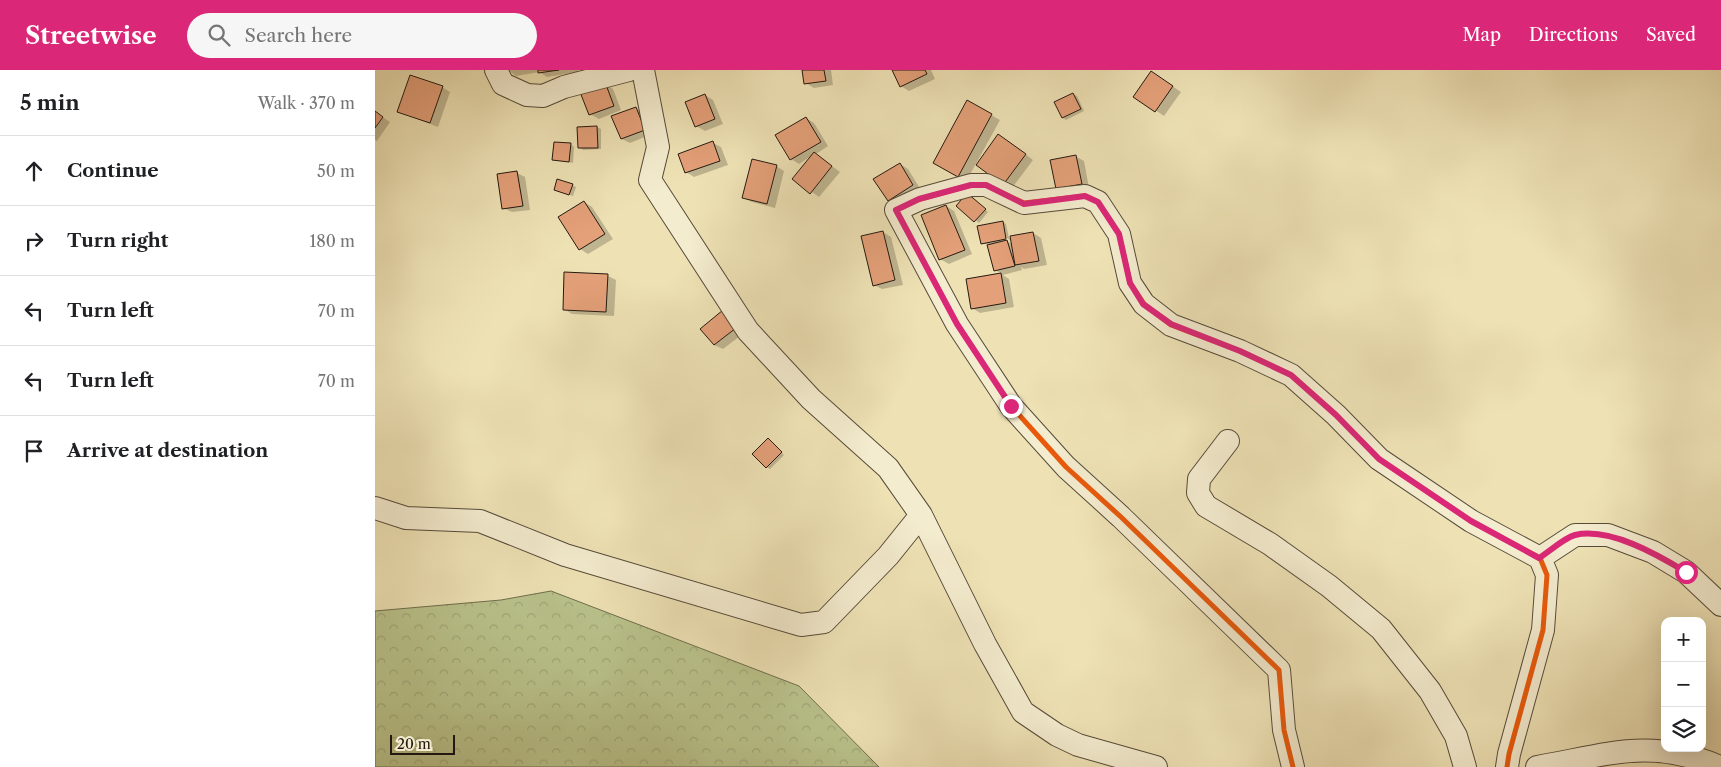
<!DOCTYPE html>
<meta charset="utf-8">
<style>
:root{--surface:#fff;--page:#f6f6f6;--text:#202124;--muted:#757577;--line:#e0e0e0;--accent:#db2777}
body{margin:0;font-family:"Libre Caslon Text",serif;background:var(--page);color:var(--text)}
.controls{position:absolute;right:15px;bottom:15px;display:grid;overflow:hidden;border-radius:10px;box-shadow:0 5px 20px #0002}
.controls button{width:45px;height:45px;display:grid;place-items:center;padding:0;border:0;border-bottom:1px solid var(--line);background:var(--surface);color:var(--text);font:25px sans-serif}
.scale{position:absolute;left:15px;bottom:12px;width:65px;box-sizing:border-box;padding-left:5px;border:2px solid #241910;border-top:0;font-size:14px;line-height:18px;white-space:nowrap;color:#241910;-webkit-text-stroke:4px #f4eccf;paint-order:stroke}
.stop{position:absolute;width:15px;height:15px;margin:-11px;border:4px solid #db2777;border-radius:50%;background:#fff}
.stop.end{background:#db2777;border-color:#fff;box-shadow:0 1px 5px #0008}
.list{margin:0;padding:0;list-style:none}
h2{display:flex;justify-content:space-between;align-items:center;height:65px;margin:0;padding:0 20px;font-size:21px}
h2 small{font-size:16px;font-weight:400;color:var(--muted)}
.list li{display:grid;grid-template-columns:32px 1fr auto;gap:15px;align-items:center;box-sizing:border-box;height:70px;padding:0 20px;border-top:1px solid var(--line)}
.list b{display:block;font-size:19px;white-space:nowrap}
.list em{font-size:16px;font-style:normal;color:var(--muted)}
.icon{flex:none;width:28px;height:28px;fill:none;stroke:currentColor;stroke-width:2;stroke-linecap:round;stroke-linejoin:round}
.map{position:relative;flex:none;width:1346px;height:697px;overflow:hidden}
header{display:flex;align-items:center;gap:30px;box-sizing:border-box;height:70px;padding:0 25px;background:var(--accent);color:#fff}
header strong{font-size:24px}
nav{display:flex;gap:28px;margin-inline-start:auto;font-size:18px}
.search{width:350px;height:45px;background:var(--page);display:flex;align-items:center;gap:12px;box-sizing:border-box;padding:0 18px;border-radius:28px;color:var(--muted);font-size:19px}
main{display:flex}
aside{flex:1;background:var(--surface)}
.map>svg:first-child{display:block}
.forest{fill:url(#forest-crowns);stroke:#6f6e4e}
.shadow{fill:#0003;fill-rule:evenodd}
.building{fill:#e4a079;stroke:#241910}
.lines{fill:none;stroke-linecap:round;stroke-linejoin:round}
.minor-casing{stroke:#564b39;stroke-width:24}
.minor{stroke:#f4eccf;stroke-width:22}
.cycleway-casing{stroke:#f4eccf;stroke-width:8}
.cycleway{stroke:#e8590c;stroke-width:5}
.route{stroke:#db2777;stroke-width:6}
</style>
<header>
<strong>Streetwise</strong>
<div class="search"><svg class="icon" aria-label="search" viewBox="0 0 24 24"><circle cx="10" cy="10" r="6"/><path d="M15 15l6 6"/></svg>Search here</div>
<nav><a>Map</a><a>Directions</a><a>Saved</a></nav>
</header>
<main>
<aside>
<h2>5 min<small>Walk · 370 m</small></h2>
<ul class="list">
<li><svg class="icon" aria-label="ahead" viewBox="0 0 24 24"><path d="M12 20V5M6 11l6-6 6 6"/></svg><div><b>Continue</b></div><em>50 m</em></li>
<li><svg class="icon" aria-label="right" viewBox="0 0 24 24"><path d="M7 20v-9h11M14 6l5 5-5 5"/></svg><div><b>Turn right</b></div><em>180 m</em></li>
<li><svg class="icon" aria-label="left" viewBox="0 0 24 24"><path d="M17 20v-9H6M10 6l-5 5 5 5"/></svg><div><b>Turn left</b></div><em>70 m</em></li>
<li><svg class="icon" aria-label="left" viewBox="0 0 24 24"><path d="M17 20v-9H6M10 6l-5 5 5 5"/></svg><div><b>Turn left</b></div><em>70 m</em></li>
<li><svg class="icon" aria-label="arrive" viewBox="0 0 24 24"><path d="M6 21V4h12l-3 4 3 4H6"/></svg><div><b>Arrive at destination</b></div></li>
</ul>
</aside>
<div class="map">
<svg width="1346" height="697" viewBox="0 0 1346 697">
<defs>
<pattern id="forest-crowns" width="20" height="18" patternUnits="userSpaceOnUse" patternTransform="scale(1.25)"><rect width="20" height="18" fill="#bac38c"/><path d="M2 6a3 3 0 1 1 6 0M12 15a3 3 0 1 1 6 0" fill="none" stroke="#a0a778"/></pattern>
</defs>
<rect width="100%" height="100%" fill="#eee2b5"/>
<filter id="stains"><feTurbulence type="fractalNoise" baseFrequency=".004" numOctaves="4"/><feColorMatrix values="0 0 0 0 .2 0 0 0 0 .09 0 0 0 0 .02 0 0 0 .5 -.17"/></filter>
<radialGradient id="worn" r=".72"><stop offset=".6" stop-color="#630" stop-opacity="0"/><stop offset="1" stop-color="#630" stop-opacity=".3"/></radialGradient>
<path class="forest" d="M176,521L424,616L504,697H0V541L126,530Z"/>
<path class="shadow" d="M203,0V2L172,7L164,2L141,6L133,0Z
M429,0H456L458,15L439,18L431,13Z
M519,0H556L560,9L534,21L526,16Z
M784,7L806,22L789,46L760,26Z
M230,14L238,19L246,40L224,49L215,44Z
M67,17L75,22L63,57L24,42Z
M698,24L702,26L709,41L691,50L688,48Z
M330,25L338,30L348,54L330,61L321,56Z
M593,32L625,50L592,110L560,93Z
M261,38L269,43L277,64L255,73L247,69Z
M0,42L15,52L2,71L0,70Z
M431,48L439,53L453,76L441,84L465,102L444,127L419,109L436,86L424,94L416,89Z
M222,57L226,59V79L208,80L204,77Z
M632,70L658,90L637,118L603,94Z
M338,73L346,77L353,95L319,107L311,102Z
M196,74L199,77L198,93L178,89Z
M700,86L709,91L714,118L690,123Z
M525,94L533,99L546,120L522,135L514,130Z
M401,96L409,101L400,138L377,132L369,128Z
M142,103L150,107L155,140L137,142L128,138Z
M197,115L201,117L198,126L184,121Z
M596,127L613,142L604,153L583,136Z
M209,132L217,137L238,169L213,184L205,179Z
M571,136L579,141L597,184L574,194L565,189Z
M628,152L631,154L634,168L658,163L666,168L672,195L649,199L646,197L647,200L628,205L634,209L639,237L605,243L597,238L592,210L627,204L620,200L613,175L607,173ZM627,165L637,171V174L625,167Z
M508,162L516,167L528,215L507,219L499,215Z
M233,206L241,210L239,246L197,244L189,239Z
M348,242L369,263L348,279L339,275Z
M396,372L409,385L395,399L392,397Z"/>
<path class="building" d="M163,0H184L163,3Z
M427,0H449L451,11L429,14Z
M517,0H550L552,4L525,17Z
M776,1L798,16L780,42L758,27Z
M35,5L68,16L55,53L22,42Z
M230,12L239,36L214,45L205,22Z
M698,23L706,39L687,48L679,32Z
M330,24L340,49L320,57L310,32Z
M592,30L617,44L583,107L558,93Z
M261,37L270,60L246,69L236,46Z
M0,41L8,47L0,58Z
M431,47L446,72L415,90L400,65Z
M222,56L223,78H203L202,57Z
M623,64L651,84L628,115L601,95Z
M338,71L345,91L310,103L303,84Z
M179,72L196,73L194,92L177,90Z
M439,82L457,96L435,124L417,109Z
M701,85L707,114L681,119L675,90Z
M377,89L402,95L392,134L367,128Z
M525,93L538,115L513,131L498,109Z
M142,101L148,136L127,139L122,104Z
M182,109L198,114L194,125L179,120Z
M592,123L611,139L599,152L581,136Z
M209,131L230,164L204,180L183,147Z
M571,135L590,180L564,190L546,145Z
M628,151L631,169L606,174L602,156Z
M508,161L520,210L498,216L486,166Z
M658,162L664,191L640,195L635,166Z
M632,170L640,196L619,201L612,175Z
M189,202L233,204L231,242L188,240Z
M626,203L631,233L596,239L591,209Z
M348,240L361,258L339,275L325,259Z
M393,368L407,382L391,398L377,384Z"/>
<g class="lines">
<g class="minor-casing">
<path id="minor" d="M121,0L128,14L152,25L168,26L189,17L254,0
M268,0L283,77L275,110L373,261L436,329L513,398L546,445L610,574L648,642L682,665L703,675L781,697
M853,371L824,409L823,423L831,436L895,474L954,516L1006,559L1055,621L1081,666L1090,697
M0,438L31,448L105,451L190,485L426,555L449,552L513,486L546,445
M1165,488L1200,465H1233L1278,482L1311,502L1346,535
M918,697L909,660L904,600L746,447L691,397L636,336L582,254L521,140L545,129L596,115H611L649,133L710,126L723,132L744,164L755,213L769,234L796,255L865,281L916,305L961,345L1004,389L1096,451L1165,488L1172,505L1168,560L1134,684L1132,697
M1162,697C1232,685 1275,667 1345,697"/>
</g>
<use href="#minor" class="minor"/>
<g class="cycleway-casing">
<path id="cycleway" d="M918,697L909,660L904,600L746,447L691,397L636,336L582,254L521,140L545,129L596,115H611L649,133L710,126L723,132L744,164L755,213L769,234L796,255L865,281L916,305L961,345L1004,389L1096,451L1165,488L1172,505L1168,560L1134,684L1132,697"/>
</g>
<use href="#cycleway" class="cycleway"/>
</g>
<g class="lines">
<path class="route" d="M636,336L582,254L521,140L544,129L596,115H611L649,134L710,126L723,132L744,164L755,213L768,234L796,254L865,281L916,305L961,345L1004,389L1096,451L1164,488C1175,481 1189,468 1200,465C1235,457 1283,485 1311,502"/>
</g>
<rect width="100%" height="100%" filter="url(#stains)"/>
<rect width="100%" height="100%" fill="url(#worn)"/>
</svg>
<div class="controls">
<button>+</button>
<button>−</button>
<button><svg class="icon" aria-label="layers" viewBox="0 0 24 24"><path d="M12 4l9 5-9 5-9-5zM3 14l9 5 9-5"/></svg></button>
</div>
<div class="scale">20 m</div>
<div class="stop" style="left:1311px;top:502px"></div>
<div class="stop end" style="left:636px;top:336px"></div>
</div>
</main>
